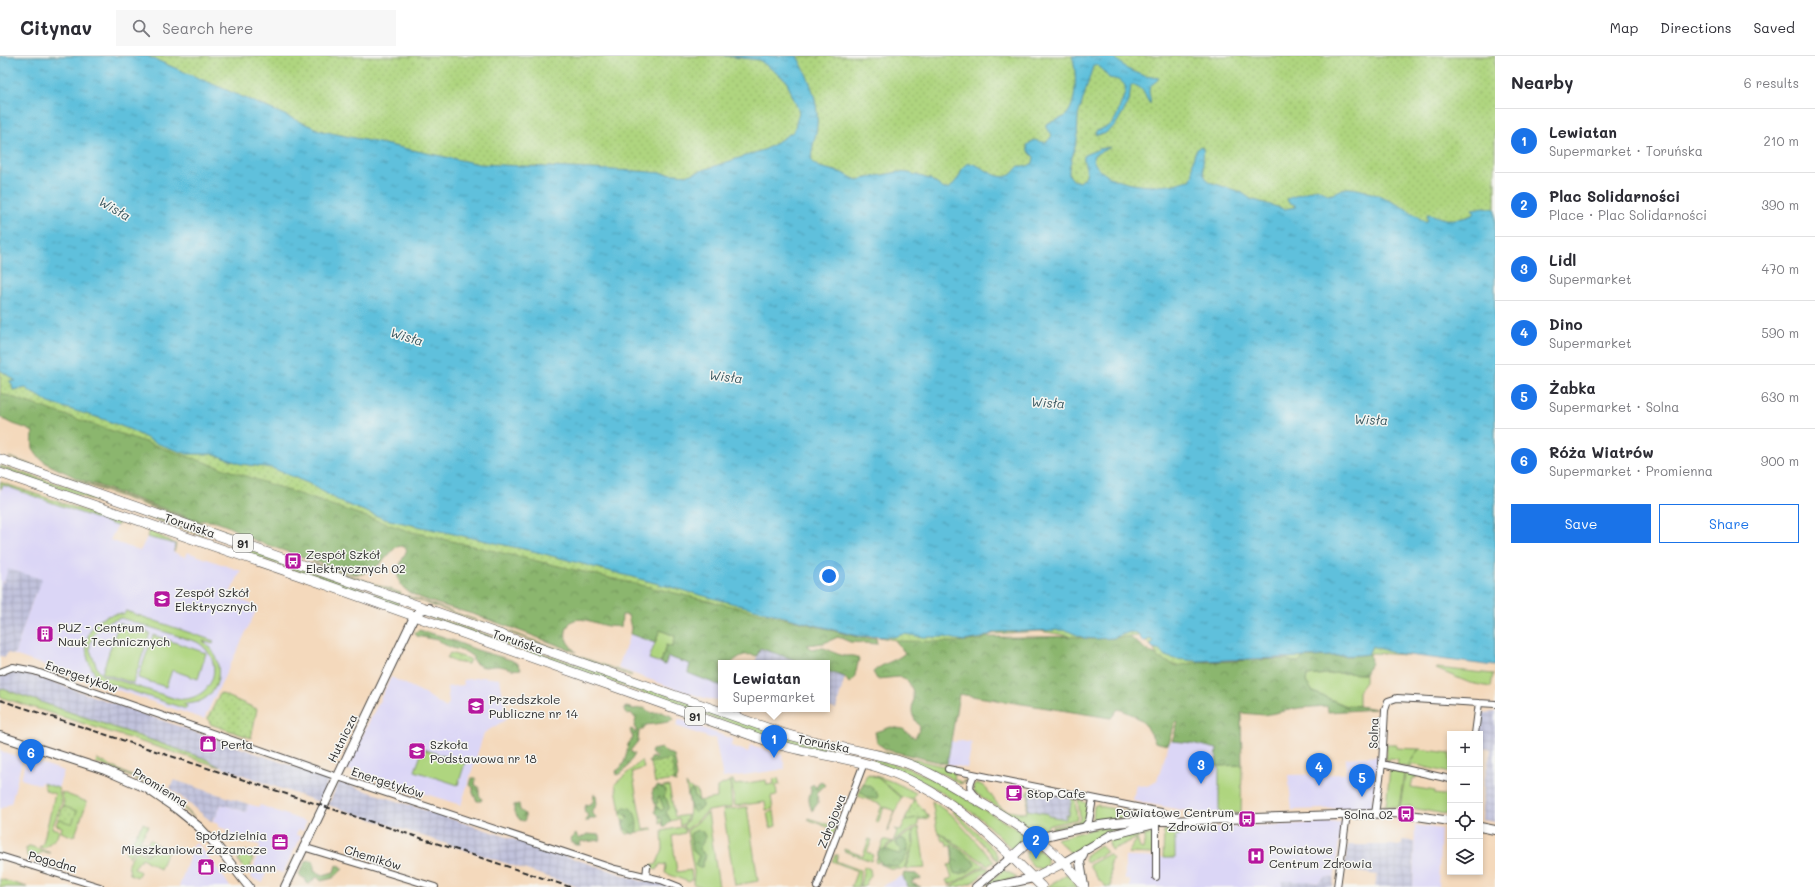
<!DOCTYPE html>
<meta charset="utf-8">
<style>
:root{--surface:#fff;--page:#f7f7f7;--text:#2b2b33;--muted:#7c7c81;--line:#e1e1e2;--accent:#1a73e8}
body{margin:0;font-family:Mali,sans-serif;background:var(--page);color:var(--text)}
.controls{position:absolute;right:12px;bottom:12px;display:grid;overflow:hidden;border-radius:0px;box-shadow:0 2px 6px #0003}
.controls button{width:36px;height:36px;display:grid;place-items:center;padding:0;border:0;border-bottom:1px solid var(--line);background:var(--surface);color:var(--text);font:20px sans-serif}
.you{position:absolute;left:829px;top:520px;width:14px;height:14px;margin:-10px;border:3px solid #fff;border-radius:50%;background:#1a73e8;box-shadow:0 0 0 6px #1a73e833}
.badge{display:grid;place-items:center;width:26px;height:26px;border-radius:50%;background:var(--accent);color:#fff;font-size:13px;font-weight:700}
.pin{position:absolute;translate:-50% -33px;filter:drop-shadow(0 1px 2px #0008)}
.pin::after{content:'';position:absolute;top:21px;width:14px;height:12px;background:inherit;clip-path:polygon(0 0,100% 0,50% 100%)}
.popup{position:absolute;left:718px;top:604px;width:112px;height:52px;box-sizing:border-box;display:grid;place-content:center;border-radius:0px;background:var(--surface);filter:drop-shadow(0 1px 3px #0005);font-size:13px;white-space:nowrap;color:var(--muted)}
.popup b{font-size:15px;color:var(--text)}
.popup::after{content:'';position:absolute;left:50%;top:100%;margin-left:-8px;border:8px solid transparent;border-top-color:var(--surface)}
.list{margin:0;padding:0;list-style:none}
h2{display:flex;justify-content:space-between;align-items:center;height:52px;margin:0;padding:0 16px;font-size:17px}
h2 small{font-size:13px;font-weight:400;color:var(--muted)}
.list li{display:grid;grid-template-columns:26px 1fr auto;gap:12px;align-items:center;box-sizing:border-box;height:64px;padding:0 16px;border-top:1px solid var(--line)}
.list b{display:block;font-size:15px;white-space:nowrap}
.list p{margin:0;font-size:13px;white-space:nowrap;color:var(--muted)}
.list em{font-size:13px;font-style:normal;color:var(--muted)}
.actions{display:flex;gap:8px;padding:12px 16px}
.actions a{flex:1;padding:9px 0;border:1px solid var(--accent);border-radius:0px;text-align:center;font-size:14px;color:var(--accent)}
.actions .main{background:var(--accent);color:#fff}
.icon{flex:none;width:22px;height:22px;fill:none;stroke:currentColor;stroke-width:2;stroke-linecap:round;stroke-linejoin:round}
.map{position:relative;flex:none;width:1495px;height:831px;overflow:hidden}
header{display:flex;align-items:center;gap:24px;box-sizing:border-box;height:56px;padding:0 20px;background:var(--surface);border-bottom:1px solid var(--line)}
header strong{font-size:19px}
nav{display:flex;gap:22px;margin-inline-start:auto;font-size:14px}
.search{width:280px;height:36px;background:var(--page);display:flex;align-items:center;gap:10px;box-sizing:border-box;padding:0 14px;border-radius:0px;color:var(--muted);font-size:15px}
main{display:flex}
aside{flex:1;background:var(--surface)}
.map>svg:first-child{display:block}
.built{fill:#dbd6f6}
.industrial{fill:url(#industrial-grid)}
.green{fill:#afd57f;stroke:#6d8055;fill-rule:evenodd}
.forest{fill:url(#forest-crowns);stroke:#5b704c}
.park{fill:url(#park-dots);stroke:#6d8055}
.water{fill:url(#water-ripples);stroke:#447684}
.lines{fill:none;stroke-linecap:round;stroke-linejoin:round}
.street-casing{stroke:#494541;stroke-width:8}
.secondary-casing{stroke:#494541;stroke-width:10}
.primary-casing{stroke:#494541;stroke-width:10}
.street{stroke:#fff;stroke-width:6}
.secondary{stroke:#fff;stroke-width:8}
.primary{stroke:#fff;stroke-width:9}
.rail{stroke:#2b2b2b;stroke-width:2;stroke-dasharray:6 3;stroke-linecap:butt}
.labels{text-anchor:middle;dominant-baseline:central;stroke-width:3;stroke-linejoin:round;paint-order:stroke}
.shield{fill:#f6f6f2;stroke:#686867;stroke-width:1}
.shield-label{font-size:11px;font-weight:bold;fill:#2b2b2b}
.street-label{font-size:12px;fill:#2b2b2b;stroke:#f6f6f2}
.poi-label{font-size:12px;fill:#2b2b2b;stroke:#f6f6f2;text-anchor:start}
.water-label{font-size:13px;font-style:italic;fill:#3a5860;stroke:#f6f6f2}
</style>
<header>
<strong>Citynav</strong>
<div class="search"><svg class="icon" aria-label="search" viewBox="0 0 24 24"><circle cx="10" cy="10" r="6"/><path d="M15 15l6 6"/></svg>Search here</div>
<nav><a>Map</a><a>Directions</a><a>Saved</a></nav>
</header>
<main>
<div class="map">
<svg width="1495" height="831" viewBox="0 0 1495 831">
<defs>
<pattern id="industrial-grid" width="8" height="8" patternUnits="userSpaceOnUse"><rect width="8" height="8" fill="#c1c2dc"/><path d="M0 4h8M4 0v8" fill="none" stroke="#a6a7bd"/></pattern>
<pattern id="forest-crowns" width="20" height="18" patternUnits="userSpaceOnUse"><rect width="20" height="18" fill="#8bb66e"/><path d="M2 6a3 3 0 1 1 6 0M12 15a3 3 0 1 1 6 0" fill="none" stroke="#72945b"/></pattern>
<pattern id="park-dots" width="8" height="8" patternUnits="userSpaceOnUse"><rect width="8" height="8" fill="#afd57f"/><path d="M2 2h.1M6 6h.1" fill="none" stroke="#97b76e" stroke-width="1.8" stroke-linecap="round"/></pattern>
<pattern id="water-ripples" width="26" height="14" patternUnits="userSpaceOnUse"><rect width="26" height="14" fill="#5ec0dc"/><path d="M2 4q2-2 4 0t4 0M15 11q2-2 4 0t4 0" fill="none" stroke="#4e9cb3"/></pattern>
</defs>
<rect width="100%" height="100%" fill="#f6f6f2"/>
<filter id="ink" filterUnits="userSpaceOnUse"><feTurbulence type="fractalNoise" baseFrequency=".025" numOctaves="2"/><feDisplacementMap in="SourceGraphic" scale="8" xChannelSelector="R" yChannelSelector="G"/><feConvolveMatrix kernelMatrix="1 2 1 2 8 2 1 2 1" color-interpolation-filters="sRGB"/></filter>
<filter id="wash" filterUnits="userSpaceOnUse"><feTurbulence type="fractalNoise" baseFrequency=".012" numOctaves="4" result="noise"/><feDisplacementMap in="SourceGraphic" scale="16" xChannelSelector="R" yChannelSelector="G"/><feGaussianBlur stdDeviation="0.9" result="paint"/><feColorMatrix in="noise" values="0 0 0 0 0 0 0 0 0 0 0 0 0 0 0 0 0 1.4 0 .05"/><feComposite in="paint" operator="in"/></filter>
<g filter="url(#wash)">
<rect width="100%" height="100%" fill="#f4d9bc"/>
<path class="built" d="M3,429L117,470L110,484L140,495L147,481L175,488L173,496L185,501L187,496L241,515L229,539L258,551L204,663L14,599L35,537L37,538L2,525L0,532V435Z
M630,578L655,587L649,603L665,609L668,601L690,608L688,617L721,630L719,644L708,643L673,632L618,612Z
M391,621L424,637L446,652L449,647L447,631L464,629L463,624L482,621L500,623L507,663L484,677L461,749L346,713Z
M679,663L732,683L731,690L748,696L751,689L782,699L785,713L723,722L715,682H710L676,670Z
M957,684L972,687L967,712L947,708L951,685L956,686Z
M1170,685L1192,687L1217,693L1216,710H1219V757L1204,758L1133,745L1136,728L1147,730L1157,725Z
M0,695L23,702L11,747L0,753Z
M1379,700L1372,751L1292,754L1288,719L1346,718V702Z
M26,702L64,715L58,732L43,727L41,726L40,729L21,723Z
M221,748L246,756L248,748L259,751L260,749L306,766L303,775L298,773L296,779L301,780L283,817L267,813L263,827L251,822L260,789L229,781L231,775L219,771V768L212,766L214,761H216Z
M1340,766V779L1334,822L1326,821L1317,827L1310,825H1282V831H1130V823H1125V801L1174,802L1175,780L1206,772Z
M1415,769L1441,773L1438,831H1413Z
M197,787L221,817L230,831H179L193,790Z
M902,820L908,831H881Z"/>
<path class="industrial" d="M8,513L42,523L37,538L35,537L14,599L8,597L5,601L0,600V532L2,525L4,526Z
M760,592L804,607H755Z
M16,614L59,628L329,723L319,746L220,711L206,703L0,632V620Z
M827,615L845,621L836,653L827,651Z
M1495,656V766L1482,764L1484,726L1491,693L1480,691V678H1478L1481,657Z
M174,724L248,748L246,756L221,748L216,761H213L212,766L170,732Z
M339,726L642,825L651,823L672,831H578L328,749Z
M1031,734L1072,742L1069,759L1066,764L1027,754Z
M1402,784L1414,785L1413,831H1375L1377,819L1344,814L1348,789H1402Z
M1326,821L1334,822L1333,831H1282V825H1310L1317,827Z"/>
<path class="green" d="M9,401L239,480L240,482L10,402Z
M0,410L68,431L204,478L202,479L148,461L127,456L0,412Z
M0,426L103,461L121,465H122H120L117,470L3,429L1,433Z
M150,475L176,488L174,496L175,488L147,481Z
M241,490L399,546L397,551L240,495Z
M311,506L401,537L402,539L320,510Z
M406,540H408L632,619L631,620Z
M126,555L214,585L213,588L203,585C224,600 225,636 198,646C194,647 188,648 183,648L187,650L186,653L95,623L97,620C75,594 88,555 124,558ZM121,562L197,586C228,605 213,647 176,643L102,619L98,614L90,594V588L94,578L105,567Z
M420,558H424L857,701L789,689Z
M119,567L150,577L133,627L102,617Z
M660,574L675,580L672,591L666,589L661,607L649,603Z
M153,579L206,597L198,623L172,614L166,631L138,622Z
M1437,612L1493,618L1491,631L1470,627L1436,613Z
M1338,617L1365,618V626L1359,634V650H1347L1313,636L1306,626L1307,620Z
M0,632L206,703L220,711L0,641Z
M1387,688H1396V692L1419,693L1407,711L1397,709L1398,703L1390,702L1388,705L1386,702Z
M423,693L465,707L458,729L415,715Z
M1419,693L1450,697V717L1412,708L1411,712L1407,711Z
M874,694L947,711L955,718L954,722L962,727L964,724L965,726L960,728L943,718Z
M97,703L154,731L183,750L194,761C165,737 133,719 96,707Z
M875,703L910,713L929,721L1030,781L1013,794L979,761L938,734L909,719L873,705V704Z
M642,704L644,712L632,716L643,773L652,772V774L627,778L624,774L615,728Z
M1242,709L1241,757H1219V710Z
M1390,713L1403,716L1404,718L1399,751L1380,750L1386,749Z
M1407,717L1416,718V722H1413L1411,731L1435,735V738L1450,740V759L1412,752L1411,750L1400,751L1405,719Z
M867,718L878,722L901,742L887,776L895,755L884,751L878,767L876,766L882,749L858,740Z
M869,718L894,726L916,737L913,743L901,741L878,721Z
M778,722L780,729H776L777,739L771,740L773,753L766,754L765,746L735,750L731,724H733L735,729L766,724L767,729L774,728L773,723Z
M730,725L732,751L708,755L686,774L683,770C695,759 688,742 686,728L689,732L697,735L699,745L717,742V731Z
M43,727L58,732L62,746L52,772L59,774L57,781L44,792L39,791L43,787L55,738L46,735Z
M976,727C989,729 992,745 1002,752C1009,756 1018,757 1026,757L1029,739L1025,738L1028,735L1031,734L1027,754L1048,758V760L1066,763V759H1069L1072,742L1075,743L1077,763L1047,770L1048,774L1039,775L1032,774L974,736L973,730Z
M669,730L675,761L688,759L685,767L680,770L679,763L660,767L653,733Z
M61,736L87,746L75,779L71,780L61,776L62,771L56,769L64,746Z
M1078,743L1088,748V762L1085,766L1052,773V771L1079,765L1080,763Z
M932,745L953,760L994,806L988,809L937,775Z
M1099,748V750L1146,759L1147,756L1163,761L1093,764L1094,750Z
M747,751L758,825L735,829L723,754Z
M954,754L994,794L998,801V805L953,756Z
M774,755L776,770L770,772L767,757Z
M708,757L719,831H702L693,828L694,816L687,775Z
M929,760V762L918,764V769L887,789L878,807L875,806L884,784H886L893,786L897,776L895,773L901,775L905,764Z
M808,762L836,771L834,777L830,779L828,777L830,772L807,763Z
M143,767L149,770L129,801L125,797Z
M1128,769L1106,777L1071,797L1056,783L1097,772Z
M681,771L685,773V777L672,780L677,816L691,814L692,824L689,826L665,817L666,809L660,808L657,814L650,812L652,809H656L663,793L662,775Z
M919,771L925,812L905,813L914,788L913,774Z
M1151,773L1153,775L1111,794L1109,786L1111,783Z
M1180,773L1181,779L1175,781V802H1163L1164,775Z
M912,775L913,788L904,813H892L880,808L888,790Z
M939,777L985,810C971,814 961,826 948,828L946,824L952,822L948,809L953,808L951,789H947L946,785H942Z
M1154,777L1153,798L1128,797L1137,783L1140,792L1143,793L1145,780Z
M150,783L156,788L152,795L146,797L138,791L141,785L147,788Z
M869,783L872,784L867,796L873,799L871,805L844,795V793L863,800Z
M157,789L171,794L166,798L160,813L142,802L134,812L140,816L137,821L130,818L128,807L136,794L146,799L153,796Z
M1100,789L1107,796L1087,807L1085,805L1087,798Z
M29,790H30L51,797L42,796L33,802L27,800L26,792Z
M1035,791L1047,801V808L1042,813L1034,811L1026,801L1027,795Z
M246,794L247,800L253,802L248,818L238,804Z
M1109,798L1113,803L1110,806L1111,831H1106L1098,823L1089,809Z
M835,799H838L836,805L860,814L859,831H851L857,815L832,805Z
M864,810L870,813L871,819L865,829L860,831Z
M987,811L989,813C974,826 969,831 949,831L977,815Z
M1003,814L1014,819L1016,822L986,829Z
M1067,818L1077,831H1047Z
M0,823L27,831H0Z"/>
<path class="forest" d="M0,316L556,501L861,582H876L877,588L850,586L838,581L824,587L807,589L812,593C824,589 829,595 840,599C847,602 853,597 859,603L854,623L849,627L845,621L827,615V607H804L760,592L757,600C747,597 739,599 732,607H721V630L688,617L690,608L668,601L665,609L661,607L666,589L672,591L675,580L660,574L655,587L630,578L631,572L628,559H622L621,571C615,570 609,571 603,569C590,566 571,555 566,575C564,584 570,590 576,596C544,584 513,572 481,561C463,554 412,544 402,530C392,517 403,505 407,493L402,490L396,491L379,509L362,518H353C321,507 290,497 259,486C238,478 222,462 199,465L76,422C62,413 39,409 33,392C32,387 33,380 33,376C22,369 12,370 0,361Z
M419,574L441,580L477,594L511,604L518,608L521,613C514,615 507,611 499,610C488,609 484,615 473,605V601L466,596L449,591L437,584L417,580L414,577Z
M1126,578L1149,596L1172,604L1207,606L1282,603L1370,597L1371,607L1365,618L1338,617L1307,620L1306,626L1313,636L1346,650H1359L1376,653L1328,656L1327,650L1299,652L1265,659L1241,657L1242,709L1216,710L1217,693L1213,692L1192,687L1172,685L1178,666L1176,665L1167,689L1155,686C1146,666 1138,659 1118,653L1111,662L959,638L947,708L887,694L877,687L875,676L891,671L903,673L915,682L920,671C907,654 914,655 913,637C913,633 909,628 908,625L899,621L877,623L873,616C884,606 895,606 905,597L895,584L897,582C974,580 1050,583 1126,578Z
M627,651L633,653L644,652L651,657L661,656L671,660L673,664C668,667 653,668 646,669L643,673L639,675L638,685L630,695L635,698C630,705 627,716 617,719L616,715C625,711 627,697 628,688L633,682L630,674L632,673L634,676H637L634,670L636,663L631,657L628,658L625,656L624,652Z
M662,692L667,697L674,699L678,720L676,726L672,725L670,722L649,706L652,701L656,703L657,702L651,697L652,694Z
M472,722H476L475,729L479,731V739L482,743L481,745H477L473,737V732L470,729Z
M819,726L823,727L825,729L817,737L818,747L812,755C810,749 807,743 811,735L810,731L813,728L816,732Z
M863,728C868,728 877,735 878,740L876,743L868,742L859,734Z
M658,730L666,734L664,740L667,744L669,751L666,756L671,765L666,770H663L662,763L655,756L656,750L662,755L664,752L659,741L657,742L658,747L655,748L652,737L654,733Z
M691,734L694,736L695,741L702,747V751L695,757L691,752L688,738Z
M594,738L596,739L597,749L591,756L597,762H589V765H585L588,759L584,756L586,748L589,749L593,746Z
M519,748L520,754L525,758V764L524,765L520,764L514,756V749Z
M624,751L630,752C637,757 638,769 636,777L633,778L624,772L623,766L628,763L627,759L621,757Z
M698,774L702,775L706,781L699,793L706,799L702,811H697L695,809L699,800L693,795L690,779L691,777Z
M576,778L579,783L587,778L599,779L601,784L585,786L581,785L580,789H576L571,786L570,783Z
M898,783H904C913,792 905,804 898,811L882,808L878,803V796C886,789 892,798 900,798V793L896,788Z
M950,789L956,791L974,806L975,809C970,815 962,820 954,817L952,811L953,795Z
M311,804L314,806V814L323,819L334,816L336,809L341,810L343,813L333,822L321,825L317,821L309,828L306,827V823L301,821L299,818L306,805Z
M904,817L916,818L920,821L921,823L913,825L911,827L921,831H907L903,820Z"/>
<path class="park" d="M0,0H1495V598L1406,599L1373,597L1351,600H1303L1300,606L1290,605L1283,599L1203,605L1177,610L1158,602L1153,591L1140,580L1089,583L1040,575L992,578L981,584L954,586L902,585L825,572L408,475L0,337Z
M450,597L470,603L468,608L455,606L447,602Z
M220,637L257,653L251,682L210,668L208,662Z
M671,703L675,724L655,727L651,707Z
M914,743L929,760L905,764L913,745Z
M63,750L77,755L72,768L58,763Z"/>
<path class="water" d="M0,0H147L322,75L479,108L637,115L688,119L766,93L794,75L799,56L786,24L759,4L724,0H797C809,22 819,44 817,70C816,82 810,94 812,106L819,111L840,116L857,124L898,116L909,117L930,123L944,133L950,132L959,121L963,111L969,107C982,108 996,126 1010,119C1014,117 1015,113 1019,110H1028L1033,107L1034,101L1028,95L1027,89L1034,84C1043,86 1047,89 1052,79L1046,72V68C1052,65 1059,64 1064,61C1078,51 1077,14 1072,0H1113L1127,13L1145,20L1159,22C1157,26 1152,27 1150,31C1147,37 1152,42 1150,48C1144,40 1144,29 1131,29L1129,46L1115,70L1104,78L1096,79L1095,76C1100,72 1108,72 1112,67C1116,63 1118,56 1120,50C1127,33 1130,25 1109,22L1097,8L1093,10L1078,60L1077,84L1069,112V119L1073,124L1080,126C1093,116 1082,110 1084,99L1099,93L1111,91L1094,99L1093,103C1101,128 1146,132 1169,129C1176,128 1183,125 1190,124L1193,119C1192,110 1192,97 1200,90L1203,92C1205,105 1199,115 1209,126L1241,136L1251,143L1284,153L1295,151V149L1288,146L1287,143L1317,132L1329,139C1335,138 1340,133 1346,132C1364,130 1411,153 1423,165H1427L1428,163L1427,158H1429C1435,159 1439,162 1445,163C1452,164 1470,162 1475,157L1472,153L1484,151L1495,153V610L1393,597L1372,590L1368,598L1360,599L1199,605L1175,603L1165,600L1161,595L1153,593L1151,590L1153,585L1150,583L1143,586L1137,577L1130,576L1113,582L1096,583L1084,582L1068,575L1061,574L995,576L982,582L964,585L945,581H923L904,578L893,581L857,580L537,496L385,463L341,446L310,428L272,412L241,408L213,398H187L156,387L131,374L103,363L49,347L39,340L32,337L26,332L13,334L12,328L9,325H16L0,314V268L1,263L0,262Z"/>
</g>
<g filter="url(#ink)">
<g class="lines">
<g class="street-casing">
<path id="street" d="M0,616L13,611L34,615L332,719L615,813L661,824L679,831
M1475,678L1479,647
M1382,708L1450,723
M948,713L1161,756L1175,761L1176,765
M974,719C969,729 968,733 977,741
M1375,758L1382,708L1385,654L1388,645L1397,642L1495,648
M1083,772L1089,765L1093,743
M303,791L435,831
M0,800L100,831
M646,821L647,811
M1156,821V765
M817,831L864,707
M1337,831L1347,758"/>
</g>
<g class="secondary-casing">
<path id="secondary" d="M0,680L105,714L146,732L178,754L199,771L217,790L249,831
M1480,771L1495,774
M1038,782C1081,771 1122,763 1167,765L1397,757L1450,765
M1065,806L1111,779L1154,768
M1084,830L1080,806L1085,793
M285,831L414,561L419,555L429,552
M976,831L1012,801
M992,831L1033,822"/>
</g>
<g class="primary-casing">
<path id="primary" d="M0,403L782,677C820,689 859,693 897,704C924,712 947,727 971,741C1014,766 1055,789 1084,831
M0,417L318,526L773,687C807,698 843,700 877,711C946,733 992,781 1042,831
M1012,801L1025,789L1038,782
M1033,822L1065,806"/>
</g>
<use href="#street" class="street"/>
<use href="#secondary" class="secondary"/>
<use href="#primary" class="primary"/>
<path class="rail" d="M0,644L570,831"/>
</g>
</g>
<defs>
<g id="bus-square" transform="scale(0.9)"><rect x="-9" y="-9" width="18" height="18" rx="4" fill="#b5179e" stroke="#f6f6f2"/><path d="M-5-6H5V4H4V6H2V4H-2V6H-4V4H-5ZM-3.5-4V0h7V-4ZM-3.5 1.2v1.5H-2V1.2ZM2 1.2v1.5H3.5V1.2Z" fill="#fff"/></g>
<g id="school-square" transform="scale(0.9)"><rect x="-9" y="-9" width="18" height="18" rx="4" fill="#b5179e" stroke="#f6f6f2"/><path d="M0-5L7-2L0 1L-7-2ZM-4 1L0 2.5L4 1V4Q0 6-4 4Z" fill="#fff"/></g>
<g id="building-square" transform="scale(0.9)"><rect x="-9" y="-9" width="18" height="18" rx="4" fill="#b5179e" stroke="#f6f6f2"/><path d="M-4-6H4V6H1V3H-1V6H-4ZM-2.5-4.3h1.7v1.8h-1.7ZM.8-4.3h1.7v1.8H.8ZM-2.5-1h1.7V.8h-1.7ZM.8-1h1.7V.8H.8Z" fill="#fff"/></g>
<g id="shop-square" transform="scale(0.9)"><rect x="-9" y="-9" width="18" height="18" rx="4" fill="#b5179e" stroke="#f6f6f2"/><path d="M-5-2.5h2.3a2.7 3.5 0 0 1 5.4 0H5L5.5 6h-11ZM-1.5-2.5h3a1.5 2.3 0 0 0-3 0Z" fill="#fff"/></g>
<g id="cafe-square" transform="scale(0.9)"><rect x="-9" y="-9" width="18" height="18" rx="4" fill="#b5179e" stroke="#f6f6f2"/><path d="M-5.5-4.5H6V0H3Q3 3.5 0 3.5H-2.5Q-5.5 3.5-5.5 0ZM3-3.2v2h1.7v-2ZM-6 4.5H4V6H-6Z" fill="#fff"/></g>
<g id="office-square" transform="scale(0.9)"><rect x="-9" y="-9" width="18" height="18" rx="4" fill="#b5179e" stroke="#f6f6f2"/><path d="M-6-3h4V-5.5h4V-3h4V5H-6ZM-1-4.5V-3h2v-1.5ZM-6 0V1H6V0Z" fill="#fff"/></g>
<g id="hospital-square" transform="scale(0.9)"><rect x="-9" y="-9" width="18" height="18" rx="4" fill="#b5179e" stroke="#f6f6f2"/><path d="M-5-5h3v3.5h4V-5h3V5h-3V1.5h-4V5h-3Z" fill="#fff"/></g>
</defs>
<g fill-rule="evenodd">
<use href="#bus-square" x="293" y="505"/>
<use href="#school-square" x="162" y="543"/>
<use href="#building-square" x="45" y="578"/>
<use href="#school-square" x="476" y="650"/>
<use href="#shop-square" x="208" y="688"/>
<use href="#school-square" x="417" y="695"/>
<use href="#cafe-square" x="1014" y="737"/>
<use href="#bus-square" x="1406" y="758"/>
<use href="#bus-square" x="1247" y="763"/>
<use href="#office-square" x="280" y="786"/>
<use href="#hospital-square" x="1256" y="800"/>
<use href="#shop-square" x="206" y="811"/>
</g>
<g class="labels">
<g class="shield">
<rect x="233" y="478" width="20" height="18" rx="3"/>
<rect x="685" y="651" width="20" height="18" rx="3"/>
</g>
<g class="shield-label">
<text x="243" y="487">91</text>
<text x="695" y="660">91</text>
</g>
<g class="street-label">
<text transform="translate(190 469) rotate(19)">Toruńska</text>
<text transform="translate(518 585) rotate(19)">Toruńska</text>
<text transform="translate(82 620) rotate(19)">Energetyków</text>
<text transform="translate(1373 677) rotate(-88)">Solna</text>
<text transform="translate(342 682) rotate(-64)">Hutnicza</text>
<text transform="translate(824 687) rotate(11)">Toruńska</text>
<text transform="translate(388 726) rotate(18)">Energetyków</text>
<text transform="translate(161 731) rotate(32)">Promienna</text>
<text transform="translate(831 765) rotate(-69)">Zdrojowa</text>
<text transform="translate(373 801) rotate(17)">Chemików</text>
<text transform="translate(53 805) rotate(16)">Pogodna</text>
</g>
<g class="poi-label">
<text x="306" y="498">Zespół Szkół<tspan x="306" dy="14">Elektrycznych 02</tspan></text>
<text x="175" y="536">Zespół Szkół<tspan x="175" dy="14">Elektrycznych</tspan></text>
<text x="58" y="571">PUZ - Centrum<tspan x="58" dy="14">Nauk Technicznych</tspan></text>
<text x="489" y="643">Przedszkole<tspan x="489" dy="14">Publiczne nr 14</tspan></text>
<text x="221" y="688">Perła</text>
<text x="430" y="688">Szkoła<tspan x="430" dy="14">Podstawowa nr 18</tspan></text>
<text x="1027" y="737">Stop Cafe</text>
<text x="1234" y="756" text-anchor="end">Powiatowe Centrum<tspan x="1234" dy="14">Zdrowia 01</tspan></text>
<text x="1393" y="758" text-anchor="end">Solna 02</text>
<text x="267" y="779" text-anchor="end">Spółdzielnia<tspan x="267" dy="14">Mieszkaniowa Zazamcze</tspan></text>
<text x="1269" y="793">Powiatowe<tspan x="1269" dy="14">Centrum Zdrowia</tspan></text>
<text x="219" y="811">Rossmann</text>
</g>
<g class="water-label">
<text transform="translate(115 152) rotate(30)">Wisła</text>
<text transform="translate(407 280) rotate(17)">Wisła</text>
<text transform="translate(726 320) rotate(7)">Wisła</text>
<text transform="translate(1048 346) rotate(3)">Wisła</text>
<text transform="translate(1371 363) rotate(2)">Wisła</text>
</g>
</g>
</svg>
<div class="controls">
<button>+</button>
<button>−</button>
<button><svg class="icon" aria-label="locate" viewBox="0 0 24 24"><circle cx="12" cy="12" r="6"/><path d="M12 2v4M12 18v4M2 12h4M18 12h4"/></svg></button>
<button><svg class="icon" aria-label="layers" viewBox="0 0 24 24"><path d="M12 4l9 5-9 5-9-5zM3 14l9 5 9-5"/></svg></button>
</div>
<div class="you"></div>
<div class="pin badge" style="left:774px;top:702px">1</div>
<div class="popup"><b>Lewiatan</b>Supermarket</div>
<div class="pin badge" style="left:1036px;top:803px">2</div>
<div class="pin badge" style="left:1201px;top:728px">3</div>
<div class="pin badge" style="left:1319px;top:730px">4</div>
<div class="pin badge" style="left:1362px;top:741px">5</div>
<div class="pin badge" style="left:31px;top:716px">6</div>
</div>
<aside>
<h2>Nearby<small>6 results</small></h2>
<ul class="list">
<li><span class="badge">1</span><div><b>Lewiatan</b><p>Supermarket · Toruńska</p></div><em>210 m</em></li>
<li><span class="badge">2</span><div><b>Plac Solidarności</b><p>Place · Plac Solidarności</p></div><em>390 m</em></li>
<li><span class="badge">3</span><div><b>Lidl</b><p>Supermarket</p></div><em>470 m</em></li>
<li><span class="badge">4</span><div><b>Dino</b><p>Supermarket</p></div><em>590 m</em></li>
<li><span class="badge">5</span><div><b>Żabka</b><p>Supermarket · Solna</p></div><em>630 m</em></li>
<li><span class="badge">6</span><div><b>Róża Wiatrów</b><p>Supermarket · Promienna</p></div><em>900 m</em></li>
</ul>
<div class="actions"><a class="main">Save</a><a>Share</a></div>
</aside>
</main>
